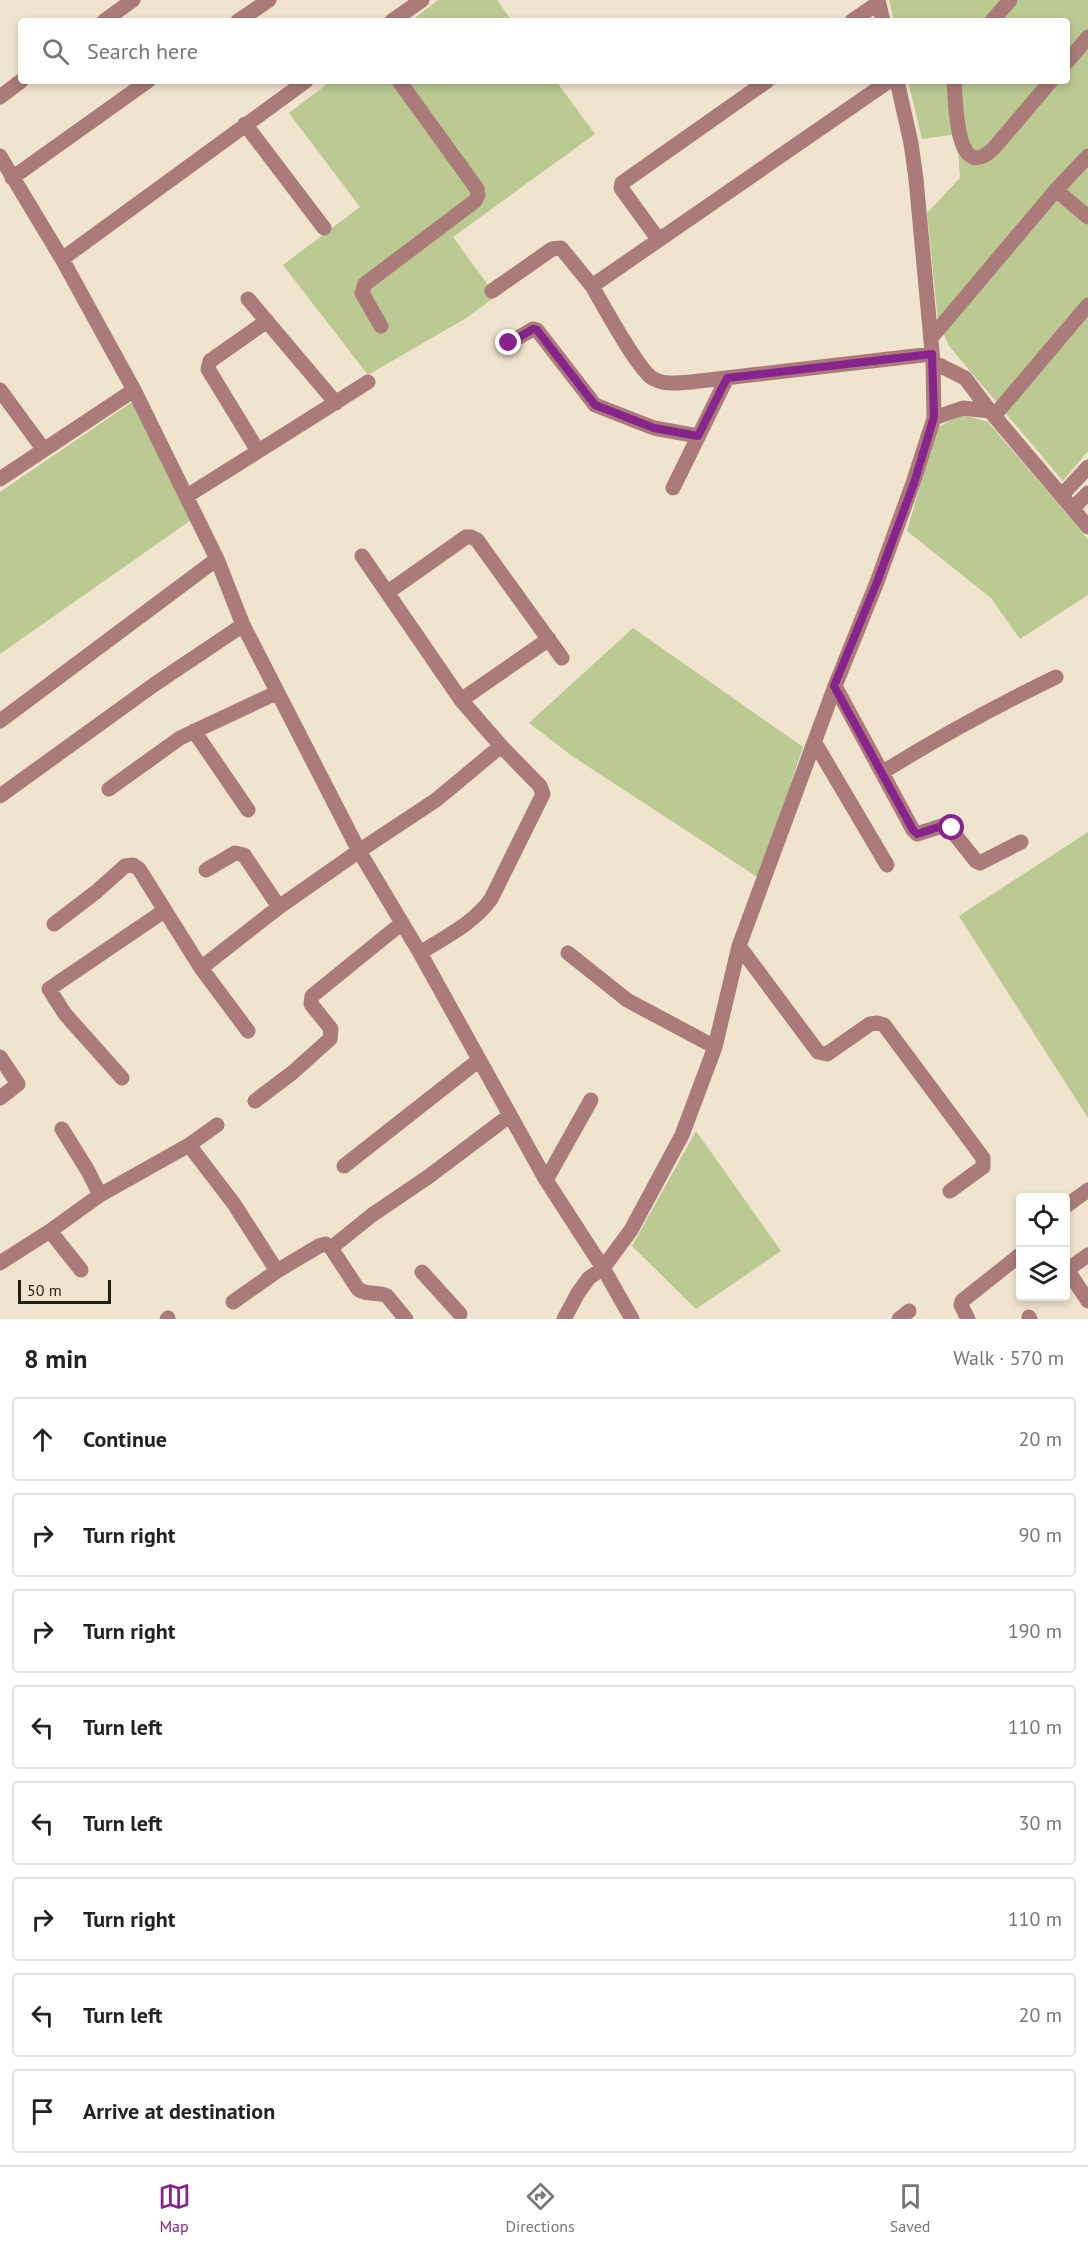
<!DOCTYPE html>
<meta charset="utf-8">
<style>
:root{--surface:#fff;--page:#f2f2f2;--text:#222;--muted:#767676;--line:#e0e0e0;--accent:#87238c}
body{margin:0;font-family:"PT Sans",sans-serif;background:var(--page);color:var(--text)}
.controls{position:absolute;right:18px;bottom:18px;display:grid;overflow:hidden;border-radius:6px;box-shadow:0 3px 9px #0003}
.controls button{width:54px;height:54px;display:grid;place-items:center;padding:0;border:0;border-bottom:2px solid var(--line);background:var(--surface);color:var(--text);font:30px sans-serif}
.scale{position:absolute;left:18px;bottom:15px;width:93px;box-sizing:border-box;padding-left:6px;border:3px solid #231e16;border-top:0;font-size:16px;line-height:21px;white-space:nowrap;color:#231e16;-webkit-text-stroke:4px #f0e4ce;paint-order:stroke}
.stop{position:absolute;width:18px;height:18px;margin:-14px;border:4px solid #87238c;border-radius:50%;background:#fff}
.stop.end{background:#87238c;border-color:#fff;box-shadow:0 2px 6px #0008}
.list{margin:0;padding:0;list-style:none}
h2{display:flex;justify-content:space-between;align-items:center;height:78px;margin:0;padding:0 24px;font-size:26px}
h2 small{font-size:20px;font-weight:400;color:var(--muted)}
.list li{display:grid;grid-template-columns:39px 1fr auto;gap:18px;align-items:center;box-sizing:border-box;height:84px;margin:0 12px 12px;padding:0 12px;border:2px solid var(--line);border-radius:6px}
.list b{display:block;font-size:22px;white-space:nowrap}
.list em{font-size:20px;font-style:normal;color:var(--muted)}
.icon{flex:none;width:33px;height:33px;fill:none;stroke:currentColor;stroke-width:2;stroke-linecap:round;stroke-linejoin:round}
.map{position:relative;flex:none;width:1088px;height:1319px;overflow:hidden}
.search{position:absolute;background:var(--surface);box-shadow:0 3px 9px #0003;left:18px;right:18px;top:18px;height:66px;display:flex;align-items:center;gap:15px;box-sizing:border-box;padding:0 21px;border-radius:6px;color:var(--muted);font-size:22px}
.sheet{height:846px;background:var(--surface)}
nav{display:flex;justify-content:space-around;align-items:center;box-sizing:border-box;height:84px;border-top:2px solid var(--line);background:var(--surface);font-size:16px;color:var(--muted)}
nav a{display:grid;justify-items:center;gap:3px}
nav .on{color:var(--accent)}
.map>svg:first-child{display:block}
.green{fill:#bbc992}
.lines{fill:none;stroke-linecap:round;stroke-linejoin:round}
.minor{stroke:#ab7b79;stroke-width:15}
.route{stroke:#87238c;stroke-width:8}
</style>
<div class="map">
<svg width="1088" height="1319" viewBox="0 0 1088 1319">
<rect width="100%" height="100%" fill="#f0e4ce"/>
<path class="green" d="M438,0H497L512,21H411Z
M889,0H1088V451L1063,481L949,346L938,321L927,213L960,178L957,134L922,139L908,81H1067V21H894Z
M331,81H556L595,134L453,237L496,296L468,317L368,375L283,265L360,207L289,113Z
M135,400L194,518L0,654V492Z
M962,414L988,422L1088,539V595L1020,639L991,598L907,531L937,428Z
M633,628L803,747L759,878L572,756L529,723Z
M1088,832V1118L959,916Z
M696,1131L781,1251L696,1309L632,1246Z"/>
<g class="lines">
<path class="minor" d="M878,0L883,21
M104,21L133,0
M238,21L269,0
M392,21L422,0
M852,21L878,3
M992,21L1010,0
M1067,62L1088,37
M954,81C956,102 955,186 994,148L1051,81
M0,97L21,81
M245,124L324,228
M0,156L62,259L134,390L217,559L243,625L359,851L420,953L546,1180L603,1268L632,1319
M1088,156L1056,190L1088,217
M12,178L148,81
M658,239L621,188L622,183L767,81
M62,259L306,81
M592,286C602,303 639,372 654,379C665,385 679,383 691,382L932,354
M492,291L552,249L561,248L592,286L889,81
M248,299L336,403
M381,326L362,293L365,284L475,201L478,195L477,189L399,81
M931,338L1056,190
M509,343L533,329L537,330L595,405L654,428L698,436
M933,362L965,378L990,411L1088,527
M0,390L44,450
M994,416L1088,305
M934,418L963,408L990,411
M258,451L208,369L210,361L267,321
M0,479L134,390
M673,488L727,378
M1062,495L1088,467
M187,496L368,382
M1073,508L1088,493
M362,556L461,700L501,746
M388,592L466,537H471L477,540L562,658
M835,686L913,830L917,834L945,825L948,826L976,861L980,863L1021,842
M461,700L549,639
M0,721L217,559
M194,731L248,810
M815,743L887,865
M883,772C939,737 996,706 1056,677
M109,789L180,738L276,693
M0,796L155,684L243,625
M206,870L235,853L244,855L279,907
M54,924L96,892L125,866L133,865L139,869L201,968L248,1031
M739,946L818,1052L827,1054L870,1024L877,1023L884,1025L983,1158V1167L950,1191
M568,953L627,1000L715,1047
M201,968L279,907L359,851L436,800L501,746L540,786L543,794L491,899C474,923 445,937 420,953
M0,1057L18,1084L0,1098
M122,1078L65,1014L49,989L164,911
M255,1101L292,1073L330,1039L331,1029L311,1004L312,996L402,923
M62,1129L88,1171L100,1195
M189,1145L234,1204L277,1271
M344,1166L479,1060
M546,1180L591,1100
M1066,1206L1088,1190
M50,1231L81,1270
M331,1248L358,1289C367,1296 377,1291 387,1296L406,1319
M0,1263L50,1231L100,1195L189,1145L217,1125
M1066,1268L1088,1301
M1067,1270L1088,1255
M422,1272L460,1314
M233,1302L277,1271L319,1246L326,1244L331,1248L372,1215L428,1177L509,1116
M1029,1317L1030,1319
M167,1319L168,1318
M564,1319L578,1293L589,1278L603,1268L631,1230L682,1135L715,1047L739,946L835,686L877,582L913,483L934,418L933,362L916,179L911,143L897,81
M899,1319L909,1311
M968,1319L961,1305L962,1301L1020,1255"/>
</g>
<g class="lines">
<path class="route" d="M509,343L533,329L537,330L595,405L654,428L698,436L727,378L932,354L934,417L914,483L877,582L834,686L913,830L917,834L945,825L952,828"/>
</g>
</svg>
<div class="controls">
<button><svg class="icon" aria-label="locate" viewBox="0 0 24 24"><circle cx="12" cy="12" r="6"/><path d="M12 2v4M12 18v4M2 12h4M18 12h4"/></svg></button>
<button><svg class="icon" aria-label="layers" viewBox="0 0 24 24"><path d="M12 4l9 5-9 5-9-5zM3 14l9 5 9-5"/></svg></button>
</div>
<div class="scale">50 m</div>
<div class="stop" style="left:952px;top:828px"></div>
<div class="stop end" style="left:509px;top:343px"></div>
<div class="search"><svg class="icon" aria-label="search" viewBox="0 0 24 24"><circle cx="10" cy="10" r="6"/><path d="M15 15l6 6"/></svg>Search here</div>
</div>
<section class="sheet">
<h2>8 min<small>Walk · 570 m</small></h2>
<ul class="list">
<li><svg class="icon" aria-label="ahead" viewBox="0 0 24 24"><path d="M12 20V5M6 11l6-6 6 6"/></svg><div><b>Continue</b></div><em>20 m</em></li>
<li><svg class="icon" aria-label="right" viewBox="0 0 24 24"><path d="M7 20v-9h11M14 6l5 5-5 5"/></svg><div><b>Turn right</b></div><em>90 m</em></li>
<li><svg class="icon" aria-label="right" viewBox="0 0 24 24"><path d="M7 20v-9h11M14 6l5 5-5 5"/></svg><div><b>Turn right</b></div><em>190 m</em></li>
<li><svg class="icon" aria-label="left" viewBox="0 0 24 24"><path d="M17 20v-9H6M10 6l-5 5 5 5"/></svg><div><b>Turn left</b></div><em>110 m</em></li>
<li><svg class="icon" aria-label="left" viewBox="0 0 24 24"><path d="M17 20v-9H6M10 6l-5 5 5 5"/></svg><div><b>Turn left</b></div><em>30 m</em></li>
<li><svg class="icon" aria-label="right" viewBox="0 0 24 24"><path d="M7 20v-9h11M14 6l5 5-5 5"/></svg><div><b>Turn right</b></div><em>110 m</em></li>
<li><svg class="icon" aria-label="left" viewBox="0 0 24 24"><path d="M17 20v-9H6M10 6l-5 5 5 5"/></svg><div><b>Turn left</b></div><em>20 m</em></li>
<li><svg class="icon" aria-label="arrive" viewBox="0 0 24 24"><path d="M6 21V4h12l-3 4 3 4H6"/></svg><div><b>Arrive at destination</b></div></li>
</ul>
</section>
<nav>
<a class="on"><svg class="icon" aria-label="map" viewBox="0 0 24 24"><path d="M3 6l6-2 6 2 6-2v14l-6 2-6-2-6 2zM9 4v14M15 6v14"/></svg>Map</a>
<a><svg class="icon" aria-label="directions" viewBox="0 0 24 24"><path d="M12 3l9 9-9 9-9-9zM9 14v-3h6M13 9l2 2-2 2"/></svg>Directions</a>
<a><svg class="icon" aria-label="saved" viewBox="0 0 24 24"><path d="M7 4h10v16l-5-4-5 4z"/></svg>Saved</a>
</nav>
